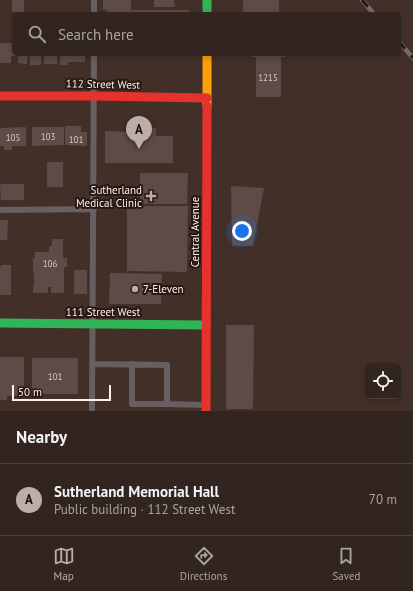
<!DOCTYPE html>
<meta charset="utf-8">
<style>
:root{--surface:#32241e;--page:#3a2c27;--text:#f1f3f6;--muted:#a8a4a4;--line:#4d413c;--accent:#bdada7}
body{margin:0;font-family:"PT Sans",sans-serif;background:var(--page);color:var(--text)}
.controls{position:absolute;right:12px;bottom:12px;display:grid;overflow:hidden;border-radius:6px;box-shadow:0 2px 6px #0003}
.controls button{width:36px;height:36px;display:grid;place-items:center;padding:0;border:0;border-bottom:1px solid var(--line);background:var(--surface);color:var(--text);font:20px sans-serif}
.scale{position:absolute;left:12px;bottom:10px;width:99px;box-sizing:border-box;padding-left:4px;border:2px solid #fff0eb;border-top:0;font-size:11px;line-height:14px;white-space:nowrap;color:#fff0eb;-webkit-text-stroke:3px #281813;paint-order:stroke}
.you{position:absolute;left:242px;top:231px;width:14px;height:14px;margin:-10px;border:3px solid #fff;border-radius:50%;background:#1a73e8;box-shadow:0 0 0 6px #1a73e833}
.badge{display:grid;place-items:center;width:26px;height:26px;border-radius:50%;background:var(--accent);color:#111;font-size:13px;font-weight:700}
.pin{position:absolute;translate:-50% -33px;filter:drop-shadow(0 1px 2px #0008)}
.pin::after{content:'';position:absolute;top:21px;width:14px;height:12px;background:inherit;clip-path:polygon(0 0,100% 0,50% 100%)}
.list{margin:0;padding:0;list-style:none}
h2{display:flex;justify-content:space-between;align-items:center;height:52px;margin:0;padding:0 16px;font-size:17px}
h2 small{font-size:13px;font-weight:400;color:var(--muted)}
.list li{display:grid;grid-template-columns:26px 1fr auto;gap:12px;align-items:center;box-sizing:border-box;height:72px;padding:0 16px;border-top:1px solid var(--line)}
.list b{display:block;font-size:15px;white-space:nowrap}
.list p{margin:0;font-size:13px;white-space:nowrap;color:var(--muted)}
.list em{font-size:13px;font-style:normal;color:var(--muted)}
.icon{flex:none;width:22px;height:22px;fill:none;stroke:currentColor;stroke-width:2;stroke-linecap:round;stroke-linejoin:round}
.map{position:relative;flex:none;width:413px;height:411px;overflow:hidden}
.search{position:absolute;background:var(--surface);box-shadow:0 2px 6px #0003;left:12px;right:12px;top:12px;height:44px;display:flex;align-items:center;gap:10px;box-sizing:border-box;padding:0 14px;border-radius:6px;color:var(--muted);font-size:15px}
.sheet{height:124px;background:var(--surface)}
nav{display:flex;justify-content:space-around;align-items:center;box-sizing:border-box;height:56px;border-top:1px solid var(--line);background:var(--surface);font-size:11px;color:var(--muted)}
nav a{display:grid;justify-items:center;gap:2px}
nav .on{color:var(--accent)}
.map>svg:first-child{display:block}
.building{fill:#5e4a46}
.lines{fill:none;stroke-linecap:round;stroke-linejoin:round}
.lane{stroke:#685f62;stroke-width:6}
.fast{stroke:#30b455;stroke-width:9}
.slow{stroke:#ff9f0a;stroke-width:9}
.jam{stroke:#e5322d;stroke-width:9}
.rail-casing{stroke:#786c6a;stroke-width:4.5}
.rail{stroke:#281813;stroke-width:3;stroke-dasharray:9;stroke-linecap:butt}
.poi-dot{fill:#bdada7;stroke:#281813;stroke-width:1.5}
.labels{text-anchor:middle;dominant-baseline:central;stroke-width:4;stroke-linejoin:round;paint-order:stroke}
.number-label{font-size:9px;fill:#d7c6c2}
.street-label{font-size:11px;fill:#fff0eb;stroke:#281813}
.poi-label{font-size:11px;fill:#fff0eb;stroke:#281813;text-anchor:end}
</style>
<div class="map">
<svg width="413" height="411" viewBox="0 0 413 411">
<rect width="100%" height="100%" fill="#423028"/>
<path class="building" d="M12,0H24V13L12,12Z
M103,0H131V10H189V14H107V10H103Z
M154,0H174L175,7H154Z
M243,0H279V14H243Z
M0,43H14V54H28L27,64L18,63V56H11V63H0Z
M30,54H41V65H30Z
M44,54H57V64H44Z
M60,54H85V62H68V65H60Z
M252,54H285V57H281V97H256V57H252Z
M65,126H81V132H87V146L65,145Z
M26,127V146H12V150H4V146H0V128Z
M32,127H64V145L32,146Z
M127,128H156V136H173V163H105V131L127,132Z
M47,162H63V187H47Z
M140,173H188L187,204H140Z
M0,184H24V200H1Z
M231,186L264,188L253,246H232Z
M127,206H188L187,272L127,271Z
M0,220H8L7,240H0Z
M52,239H63V258H67V267H64V293H51V287H48V293H33V285H34V273H33V258H35V252H49V246H52Z
M1,265H11V295H0V267H1Z
M74,270H87V294H74Z
M110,273L162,274L161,304H109Z
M226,325H254L253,409H226Z
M0,357H24V396H7V400H0Z
M32,358H78V394H32Z"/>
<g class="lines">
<path class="lane" d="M94,0V14
M0,210L94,209
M93,364L167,365V404L205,405
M132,364V404H167
M92,411L94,54"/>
<path class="fast" d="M207,0V14
M0,323L206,325"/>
<path class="slow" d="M207,106V54"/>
<path class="jam" d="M0,96H94L207,98
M206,411L207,106"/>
<g class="rail-casing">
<path id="rail" d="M362,0L374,14
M399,42L413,58"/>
</g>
<use href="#rail" class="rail"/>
</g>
<g class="poi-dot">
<path d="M149 190h4v4h4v4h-4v4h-4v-4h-4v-4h4z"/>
<circle cx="135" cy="289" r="4"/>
</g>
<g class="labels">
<g class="number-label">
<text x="268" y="77">1215</text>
<text x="48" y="136">103</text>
<text x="13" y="137">105</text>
<text x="76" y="139">101</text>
<text x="50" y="263">106</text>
<text x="55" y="376">101</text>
</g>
<g class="street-label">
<text transform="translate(103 84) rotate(1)">112 Street West</text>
<text transform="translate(195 232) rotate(-90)">Central Avenue</text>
<text x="103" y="312">111 Street West</text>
</g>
<g class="poi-label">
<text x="142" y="190">Sutherland<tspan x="142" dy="13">Medical Clinic</tspan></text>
<text x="143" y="289" text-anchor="start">7-Eleven</text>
</g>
</g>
</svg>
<div class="controls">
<button><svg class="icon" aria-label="locate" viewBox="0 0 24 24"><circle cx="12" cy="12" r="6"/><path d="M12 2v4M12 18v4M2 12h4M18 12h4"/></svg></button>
</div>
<div class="scale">50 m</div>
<div class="you"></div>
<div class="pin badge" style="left:139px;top:149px">A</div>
<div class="search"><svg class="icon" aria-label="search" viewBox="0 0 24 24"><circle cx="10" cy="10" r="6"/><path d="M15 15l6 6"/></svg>Search here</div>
</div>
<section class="sheet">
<h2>Nearby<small></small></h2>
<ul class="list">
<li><span class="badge">A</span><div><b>Sutherland Memorial Hall</b><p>Public building · 112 Street West</p></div><em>70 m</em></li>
</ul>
</section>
<nav>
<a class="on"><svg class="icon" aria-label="map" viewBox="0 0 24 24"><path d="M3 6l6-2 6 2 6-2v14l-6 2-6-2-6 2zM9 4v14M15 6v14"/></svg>Map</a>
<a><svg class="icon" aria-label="directions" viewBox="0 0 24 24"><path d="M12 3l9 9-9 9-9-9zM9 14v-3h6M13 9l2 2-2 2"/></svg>Directions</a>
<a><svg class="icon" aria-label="saved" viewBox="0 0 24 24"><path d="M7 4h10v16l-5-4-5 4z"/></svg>Saved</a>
</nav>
